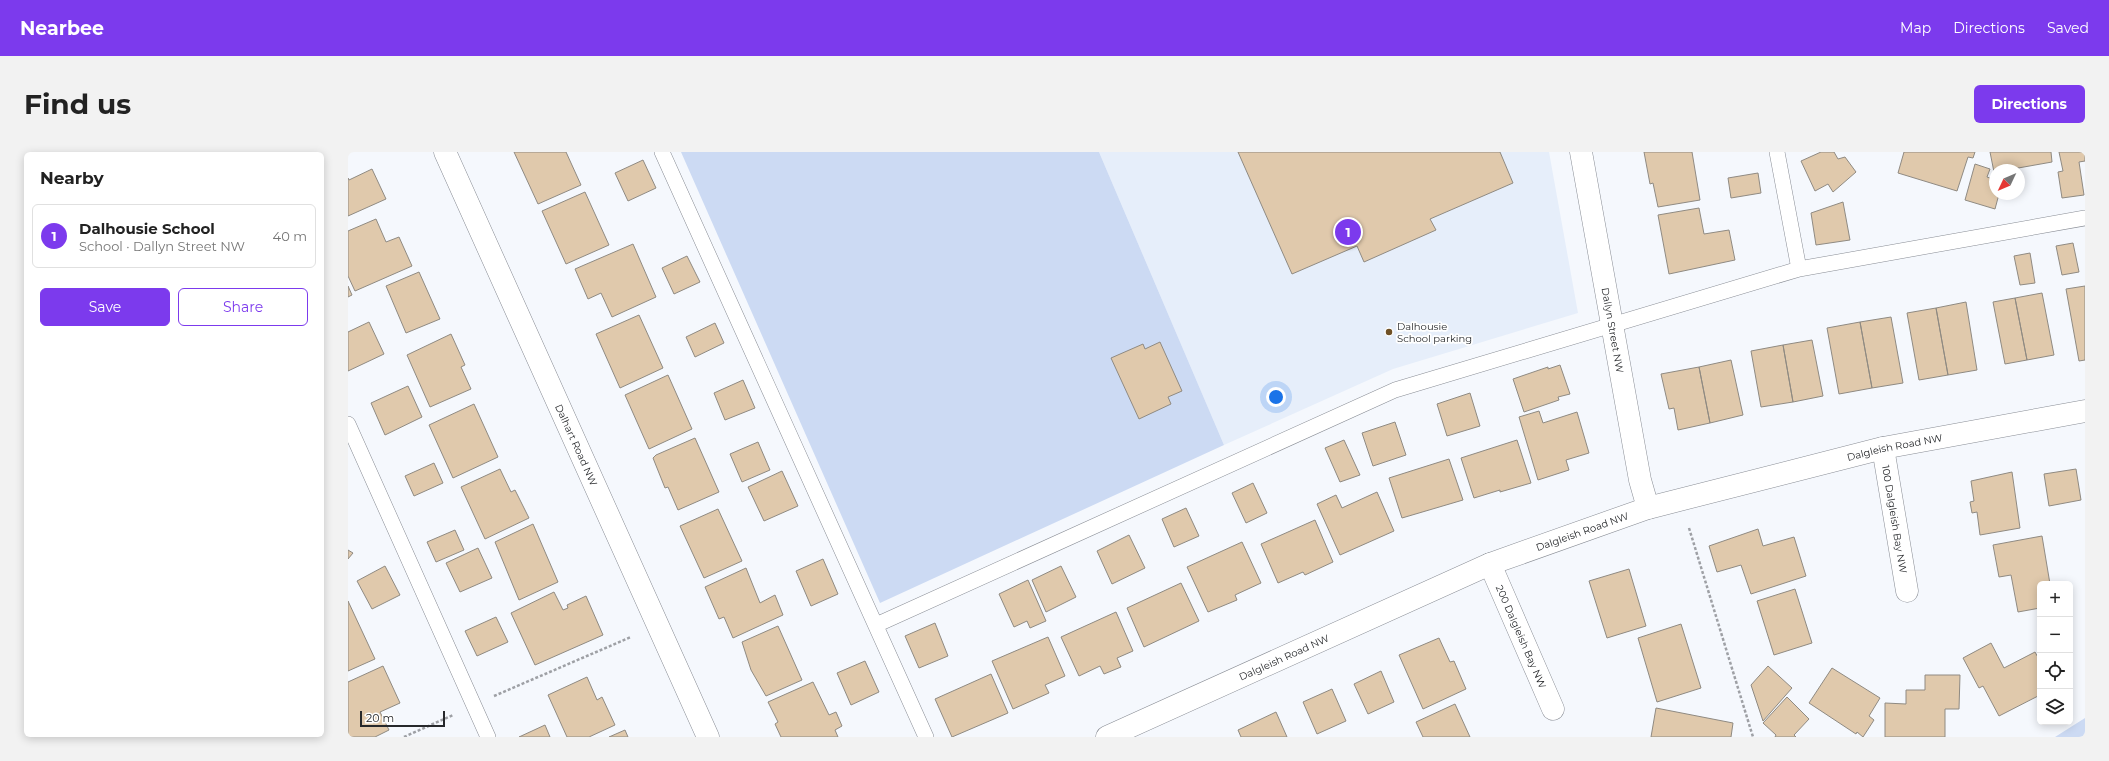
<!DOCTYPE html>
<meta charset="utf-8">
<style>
:root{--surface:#fff;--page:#f2f2f2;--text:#222;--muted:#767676;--line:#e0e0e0;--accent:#7c3aed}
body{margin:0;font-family:Montserrat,sans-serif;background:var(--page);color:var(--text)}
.controls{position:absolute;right:12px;bottom:12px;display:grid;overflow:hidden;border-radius:6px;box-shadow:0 2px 10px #0003}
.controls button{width:36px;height:36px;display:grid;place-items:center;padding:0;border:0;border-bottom:1px solid var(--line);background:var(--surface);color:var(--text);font:20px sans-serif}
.compass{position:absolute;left:1641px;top:12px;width:36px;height:36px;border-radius:50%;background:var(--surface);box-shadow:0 2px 10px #0003;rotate:226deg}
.scale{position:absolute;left:12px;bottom:10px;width:85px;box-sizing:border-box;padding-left:4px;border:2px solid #26282b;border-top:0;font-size:11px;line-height:14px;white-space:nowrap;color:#26282b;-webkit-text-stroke:3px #fff;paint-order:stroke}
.you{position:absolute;left:928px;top:245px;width:14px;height:14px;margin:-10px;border:3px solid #fff;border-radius:50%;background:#1a73e8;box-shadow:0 0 0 6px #1a73e833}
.badge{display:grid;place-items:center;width:26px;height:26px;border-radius:50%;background:var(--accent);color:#fff;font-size:13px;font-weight:700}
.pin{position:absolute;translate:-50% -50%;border:2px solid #fff;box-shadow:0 1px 4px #0006}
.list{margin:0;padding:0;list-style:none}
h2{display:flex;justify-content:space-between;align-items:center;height:52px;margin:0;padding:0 16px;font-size:17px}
h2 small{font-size:13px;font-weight:400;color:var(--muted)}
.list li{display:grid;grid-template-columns:26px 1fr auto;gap:12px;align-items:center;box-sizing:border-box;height:64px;margin:0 8px 8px;padding:0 8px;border:1px solid var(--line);border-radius:6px}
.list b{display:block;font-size:15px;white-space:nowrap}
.list p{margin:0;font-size:13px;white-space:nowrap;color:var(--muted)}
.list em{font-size:13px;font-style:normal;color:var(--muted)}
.actions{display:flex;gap:8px;padding:12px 16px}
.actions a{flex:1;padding:9px 0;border:1px solid var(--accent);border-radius:6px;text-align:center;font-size:14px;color:var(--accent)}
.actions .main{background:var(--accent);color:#fff}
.icon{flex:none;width:22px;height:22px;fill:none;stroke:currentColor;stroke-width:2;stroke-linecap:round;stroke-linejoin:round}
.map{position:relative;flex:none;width:1737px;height:585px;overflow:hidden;border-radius:6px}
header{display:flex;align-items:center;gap:24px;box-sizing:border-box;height:56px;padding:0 20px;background:var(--accent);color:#fff}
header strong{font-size:19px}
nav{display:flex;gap:22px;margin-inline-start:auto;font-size:14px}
.intro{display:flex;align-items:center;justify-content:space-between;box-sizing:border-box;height:96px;padding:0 24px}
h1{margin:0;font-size:28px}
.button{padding:10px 18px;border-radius:6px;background:var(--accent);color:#fff;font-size:14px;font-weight:700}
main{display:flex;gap:24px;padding:0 24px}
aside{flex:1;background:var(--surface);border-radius:6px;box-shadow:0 2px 10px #0003}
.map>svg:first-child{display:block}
.built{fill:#e6eefa}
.green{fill:#ccdaf3}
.building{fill:#e0c9ac;stroke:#8f8a82}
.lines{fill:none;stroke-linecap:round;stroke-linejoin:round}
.service-casing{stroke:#898d95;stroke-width:16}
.minor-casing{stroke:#898d95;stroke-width:23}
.path{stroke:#9ea0a5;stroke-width:2.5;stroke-dasharray:3 2;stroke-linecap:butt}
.service{stroke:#fff;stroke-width:15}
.minor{stroke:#fff;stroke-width:22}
.poi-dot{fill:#6f5025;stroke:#fff;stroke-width:1.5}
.labels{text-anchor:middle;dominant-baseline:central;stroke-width:3.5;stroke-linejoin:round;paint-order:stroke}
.poi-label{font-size:10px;fill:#26282b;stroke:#fff;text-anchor:start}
.street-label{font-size:10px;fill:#26282b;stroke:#fff}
</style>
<header>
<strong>Nearbee</strong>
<nav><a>Map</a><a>Directions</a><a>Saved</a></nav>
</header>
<div class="intro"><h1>Find us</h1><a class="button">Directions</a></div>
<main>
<aside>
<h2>Nearby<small></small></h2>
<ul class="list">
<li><span class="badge">1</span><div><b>Dalhousie School</b><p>School · Dallyn Street NW</p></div><em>40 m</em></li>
</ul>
<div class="actions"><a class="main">Save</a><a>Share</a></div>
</aside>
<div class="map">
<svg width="1737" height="585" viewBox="0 0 1737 585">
<rect width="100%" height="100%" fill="#f5f8fd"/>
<path class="built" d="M751,0H1201L1230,161L1045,217L876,293Z"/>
<path class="green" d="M333,0H751L876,293L532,451Z
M1737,566V585H1707Z"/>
<path class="building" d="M166,0H218L233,33L190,52Z
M890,0H1152L1165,31L1082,67L1088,78L1016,110L1009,94L944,122Z
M1296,0H1344L1352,48L1310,55L1305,31L1302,32Z
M1473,0H1486L1490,7L1497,5L1508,20L1485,40L1480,32L1467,39L1453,9Z
M1556,0H1627L1625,6L1620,5L1609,39L1550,21Z
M1642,0H1703L1704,10L1659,18H1647L1646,20Z
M1711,0H1737V9L1731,10L1736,43L1714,46L1710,20L1715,19Z
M295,8L308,36L280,49L267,21Z
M1627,12L1642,17L1639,25L1647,28V42H1651L1647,57L1617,48Z
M24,17L38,47L0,64V26L1,28Z
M1410,21L1413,41L1383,46L1380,26Z
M237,40L261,93L218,112L194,59Z
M1495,50L1502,88L1468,93L1463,61Z
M1351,56L1356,82L1381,78L1387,108L1321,122L1310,63Z
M28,67L38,90L51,85L64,114L7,139L0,124V79Z
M1725,91L1731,120L1714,123L1708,94Z
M285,92L308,145L264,165L253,141L240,147L227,117Z
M1682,101L1687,131L1672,133L1666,104Z
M339,104L352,130L326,142L314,116Z
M71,120L92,167L58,181L38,134Z
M0,134L4,143L0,145Z
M1737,134V208L1731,209L1718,137Z
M1694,141L1706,203L1679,208L1667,146Z
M1667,146L1679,208L1657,212L1645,150Z
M1618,150L1629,218L1600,223L1588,156Z
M1588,156L1600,223L1571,228L1559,161Z
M291,163L315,216L272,236L248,182Z
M1543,165L1555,231L1524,236L1512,170Z
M21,170L36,202L0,219V180Z
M1512,170L1524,236L1491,242L1479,176Z
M367,171L376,191L347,205L338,185Z
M103,182L117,213L113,215L123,237L82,255L59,203Z
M1464,188L1475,244L1445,250L1435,193Z
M812,190L834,239L820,245L823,252L791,267L763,206L795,192L797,197Z
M1435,193L1445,250L1413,255L1403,199Z
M1383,208L1395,263L1362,271L1351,215Z
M1212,213L1222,242L1210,245L1211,248L1176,260L1165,227L1200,215V217Z
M1351,215L1362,271L1330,278L1326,256L1321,257L1313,222Z
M320,223L344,277L301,297L277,243Z
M395,228L407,256L377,268L366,241Z
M60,234L74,265L37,283L23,251Z
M1122,241L1132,274L1099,284L1089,252Z
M126,252L150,305L105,326L81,273Z
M1191,259L1195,271L1229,260L1241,301L1218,308L1221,318L1190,328L1171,265Z
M1047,270L1058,303L1025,314L1014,281Z
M347,286L371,340L330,358L320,335L317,336L305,306L308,303Z
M996,288L1012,323L992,330L977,296Z
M1169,288L1183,331L1152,340V338L1126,346L1113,306Z
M410,290L422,318L394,330L382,302Z
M1101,307L1115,348L1054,366L1041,326Z
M86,311L95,331L66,344L57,324Z
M152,317L163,340L167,338L181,366L137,387L113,335Z
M1728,317L1733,348L1701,354L1696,322Z
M434,319L450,354L416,369L400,335Z
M1664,320L1672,376L1632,383L1629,360L1624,361L1622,350L1626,349L1623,329Z
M905,331L919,361L898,371L884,341Z
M1029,340L1046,379L992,403L969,352L988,343L994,356Z
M838,356L851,384L826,395L814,367Z
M370,357L394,409L356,426L332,374Z
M967,368L985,410L957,423L955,420L930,431L913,392Z
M185,372L210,430L171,448L147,390Z
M1410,377L1415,394L1446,385L1458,424L1403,442L1393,413L1369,420L1361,394Z
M107,378L116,398L88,410L79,390Z
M781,383L797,416L764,432L749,399Z
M1694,384L1702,432H1692V456L1670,460L1663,423L1651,425L1645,393Z
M894,390L913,431L887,443L889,448L860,460L839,415Z
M130,396L144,426L112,440L98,411Z
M0,398L5,401L0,407Z
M475,407L490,442L463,454L448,419Z
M37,414L52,443L24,457L9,429Z
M713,414L728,445L698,460L684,428Z
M398,416L412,451L427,443L435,463L385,486L376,465L371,467L357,435Z
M1281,417L1298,474L1259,486L1241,429Z
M680,428L698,469L682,476L679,469L666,475L651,442Z
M833,431L851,469L796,495L779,456Z
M1447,437L1464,491L1426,503L1409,449Z
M206,440L215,458L220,456L219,453L238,444L255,483L187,513L163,461Z
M0,449L27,507L0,519Z
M768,460L785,499L769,506L773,515L756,522L752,514L731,524L713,485Z
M148,465L160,490L129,504L117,479Z
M587,471L600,504L571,516L557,484Z
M1333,472L1353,536L1309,550L1290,486Z
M430,474L454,528L418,544L403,518L394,490Z
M700,485L717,524L697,533L701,541L665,557L644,509Z
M1091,486L1102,510L1106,509L1118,537L1075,557L1051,503Z
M1643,491L1656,516L1687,500L1692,509V543L1651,564L1635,534L1631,536L1615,506Z
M517,509L531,540L503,553L489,521Z
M35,514L52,551L32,560L41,578L27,585H0V530Z
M1420,514L1444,536L1415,569L1403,533Z
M1484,516L1532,546L1521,564L1526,568L1515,585L1509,580L1508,582L1461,551Z
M1033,519L1046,550L1020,562L1006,532Z
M643,522L660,561L604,585L587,547Z
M1577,523H1612L1611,557H1597V585H1537V551L1558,552V538H1577Z
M239,525L249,548L254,545L267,573L241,585H219L200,543Z
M465,530L481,563L488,560L494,574L487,578L490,585H433L427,572L430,570L420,550Z
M984,537L998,569L969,582L955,550Z
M1439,545L1461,567L1446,583L1448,585H1427L1428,583L1415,571Z
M1107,552L1122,585H1075L1068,570Z
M1308,556L1385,571L1383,585H1303Z
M928,560L939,585H893L890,578Z
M197,573L202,585H171Z
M277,578L280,585H261Z"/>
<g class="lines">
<g class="service-casing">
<path id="service" d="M314,0L578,585
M1429,0L1451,117
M0,272L140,585
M528,473L1047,238L1451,117L1737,66"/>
</g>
<g class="minor-casing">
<g id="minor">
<path id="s1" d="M97,0L360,585"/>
<path id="s2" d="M1233,0L1292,328L1300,356"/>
<path id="s3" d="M1535,296L1559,439"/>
<path id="s4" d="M1142,412L1205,557"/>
<path id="s5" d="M759,585L1142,412L1300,356L1535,296L1737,259"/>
</g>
</g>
<path class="path" d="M1341,376L1405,585
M146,544L283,485
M56,585L105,563"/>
<use href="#service" class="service"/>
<use href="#minor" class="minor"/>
</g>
<circle class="poi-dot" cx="1041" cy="180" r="4"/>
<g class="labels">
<g class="poi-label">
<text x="1049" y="174">Dalhousie<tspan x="1049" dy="12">School parking</tspan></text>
</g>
<g class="street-label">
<text stroke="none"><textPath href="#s2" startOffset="181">Dallyn Street NW</textPath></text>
<text stroke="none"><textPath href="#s1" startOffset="321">Dalhart Road NW</textPath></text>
<text stroke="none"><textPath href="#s5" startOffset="842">Dalgleish Road NW</textPath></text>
<text stroke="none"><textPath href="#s3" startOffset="72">100 Dalgleish Bay NW</textPath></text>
<text stroke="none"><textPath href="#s5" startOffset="518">Dalgleish Road NW</textPath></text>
<text stroke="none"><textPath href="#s4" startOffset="79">200 Dalgleish Bay NW</textPath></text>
<text stroke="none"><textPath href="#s5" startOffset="194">Dalgleish Road NW</textPath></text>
</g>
</g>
</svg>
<div class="controls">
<button>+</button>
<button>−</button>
<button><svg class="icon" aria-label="locate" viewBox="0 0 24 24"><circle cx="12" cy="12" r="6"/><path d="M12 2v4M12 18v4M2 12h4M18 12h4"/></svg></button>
<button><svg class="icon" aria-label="layers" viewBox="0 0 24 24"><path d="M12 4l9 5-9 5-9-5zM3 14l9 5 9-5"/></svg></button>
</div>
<svg class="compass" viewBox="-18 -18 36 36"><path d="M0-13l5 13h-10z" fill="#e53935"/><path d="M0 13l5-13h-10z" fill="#767676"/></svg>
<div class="scale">20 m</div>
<div class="you"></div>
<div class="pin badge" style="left:1000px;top:80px">1</div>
</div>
</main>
